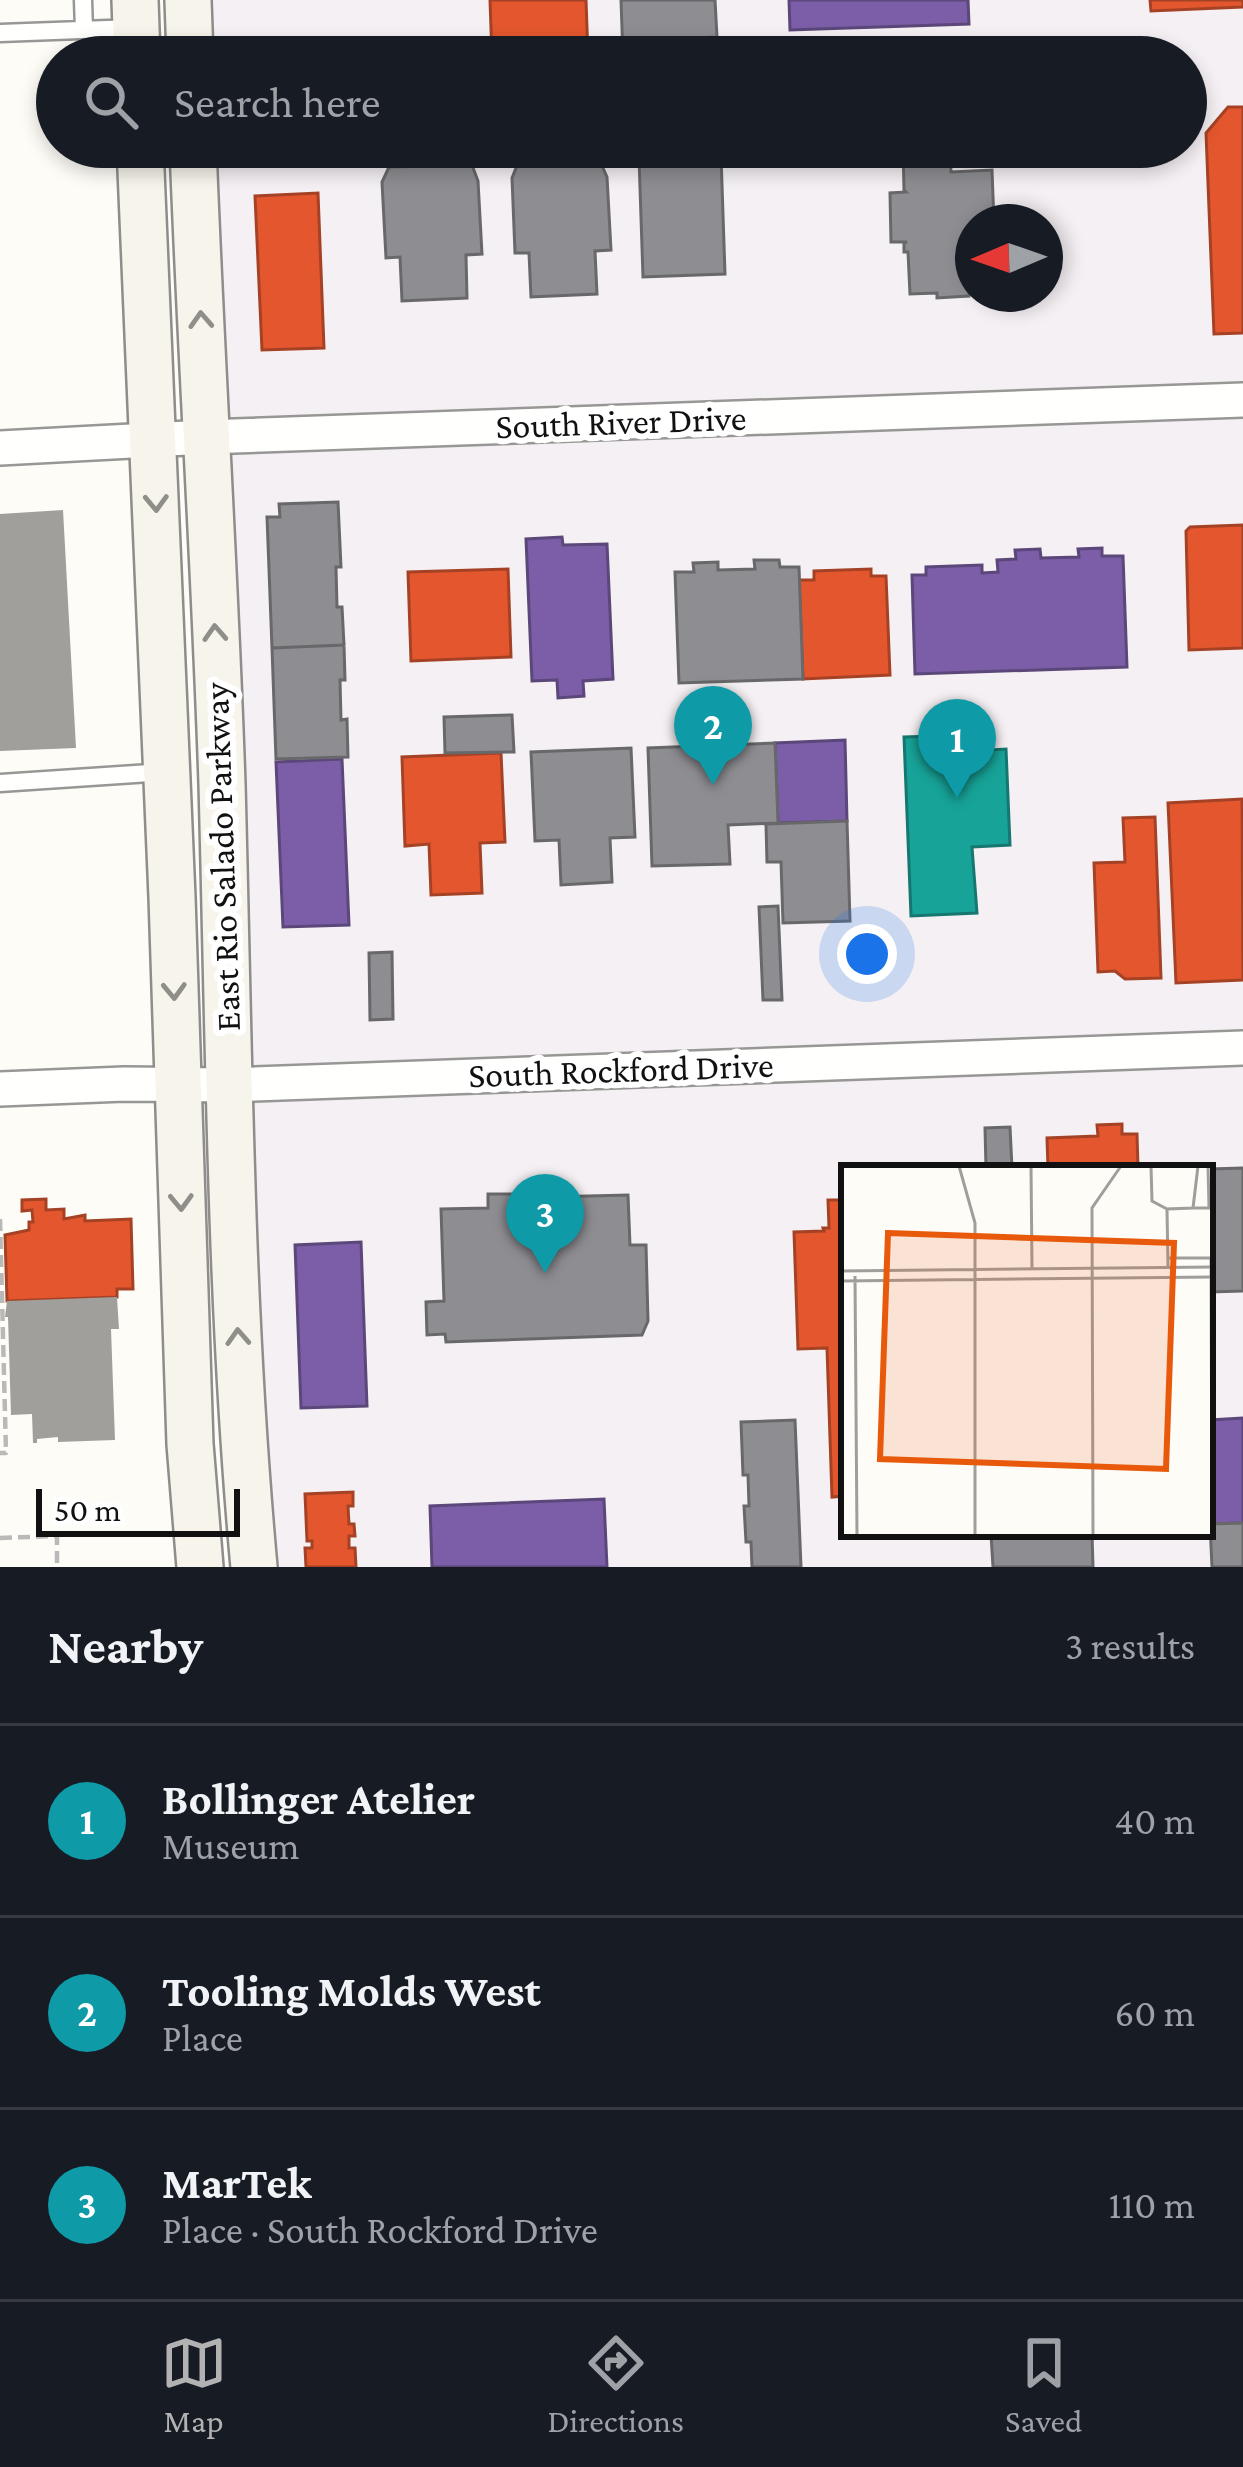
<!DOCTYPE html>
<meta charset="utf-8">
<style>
:root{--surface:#171b24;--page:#242831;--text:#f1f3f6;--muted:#9ea1a6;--line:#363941;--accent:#b2b2b3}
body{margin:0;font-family:"Crimson Pro",serif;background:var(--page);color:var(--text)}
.compass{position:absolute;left:955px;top:204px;width:108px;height:108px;border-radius:50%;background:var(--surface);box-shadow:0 6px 18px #0003;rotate:268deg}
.scale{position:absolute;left:36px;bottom:30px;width:204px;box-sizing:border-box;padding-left:12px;border:6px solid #111;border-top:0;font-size:33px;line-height:42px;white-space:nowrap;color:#111;-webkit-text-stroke:9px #fff;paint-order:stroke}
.you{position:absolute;left:867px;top:954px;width:42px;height:42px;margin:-30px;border:9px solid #fff;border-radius:50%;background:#1a73e8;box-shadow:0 0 0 18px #1a73e833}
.badge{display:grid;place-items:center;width:78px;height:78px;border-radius:50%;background:var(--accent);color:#fff;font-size:39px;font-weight:700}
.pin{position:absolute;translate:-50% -99px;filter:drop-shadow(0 3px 6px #0008)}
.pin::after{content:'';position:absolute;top:63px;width:42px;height:36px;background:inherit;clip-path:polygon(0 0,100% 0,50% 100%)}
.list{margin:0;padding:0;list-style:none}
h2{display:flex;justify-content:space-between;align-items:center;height:156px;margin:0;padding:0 48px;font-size:51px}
h2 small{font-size:39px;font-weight:400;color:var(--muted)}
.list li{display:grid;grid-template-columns:78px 1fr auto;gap:36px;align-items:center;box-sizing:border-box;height:192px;padding:0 48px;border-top:3px solid var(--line)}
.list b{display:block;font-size:45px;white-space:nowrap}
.list p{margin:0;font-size:39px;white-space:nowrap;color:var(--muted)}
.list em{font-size:39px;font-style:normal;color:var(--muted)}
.icon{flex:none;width:66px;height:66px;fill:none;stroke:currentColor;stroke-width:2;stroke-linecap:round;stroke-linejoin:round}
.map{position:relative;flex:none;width:1243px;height:1567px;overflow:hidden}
.search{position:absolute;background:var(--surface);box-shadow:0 6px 18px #0003;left:36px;right:36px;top:36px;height:132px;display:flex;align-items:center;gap:30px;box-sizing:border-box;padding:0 42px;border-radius:66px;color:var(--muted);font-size:45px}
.sheet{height:732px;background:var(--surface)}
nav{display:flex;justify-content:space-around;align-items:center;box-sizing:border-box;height:168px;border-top:3px solid var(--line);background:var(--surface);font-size:33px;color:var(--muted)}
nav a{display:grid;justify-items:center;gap:6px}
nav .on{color:var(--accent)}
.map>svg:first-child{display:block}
.industrial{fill:#f5f0f3;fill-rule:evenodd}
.shops{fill:#e4572e;stroke:#a54225;stroke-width:3}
.offices{fill:#7b5ea7;stroke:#5b477a;stroke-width:3}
.public{fill:#17a398;stroke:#157770;stroke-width:3}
.industry{fill:#8d8d92;stroke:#68686b;stroke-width:3}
.building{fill:#a19f9c}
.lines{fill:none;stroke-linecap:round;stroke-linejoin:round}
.service-casing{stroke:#979795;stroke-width:21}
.minor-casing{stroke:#979795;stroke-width:38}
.secondary-casing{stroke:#8e8d8b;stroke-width:50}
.path{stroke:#b9b9b8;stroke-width:4.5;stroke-dasharray:12 6;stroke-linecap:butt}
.service{stroke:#fffffe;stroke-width:16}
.minor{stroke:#fffffe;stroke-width:33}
.secondary{stroke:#f6f4eb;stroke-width:45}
.oneway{stroke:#8f8e89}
.labels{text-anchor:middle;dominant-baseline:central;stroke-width:12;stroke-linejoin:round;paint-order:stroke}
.street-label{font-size:36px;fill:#111;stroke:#fff}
.inset-road{fill:none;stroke:#9f9e9b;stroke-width:3}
.view{fill:#e8590c;fill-opacity:0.15;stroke:#e8590c;stroke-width:6}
.inset-edge{fill:none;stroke:#111;stroke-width:6}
</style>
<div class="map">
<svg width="1243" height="1567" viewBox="0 0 1243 1567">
<rect width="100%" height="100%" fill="#fdfcf7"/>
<path class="industrial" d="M211,0H1243V1567H274L262,1415L217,147H1186V57H213ZM973,222H1045V294H973ZM844,1168H1210V1534H844Z"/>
<path class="shops" d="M490,0H586L588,57H492Z
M1150,0H1243V7L1151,11Z
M1228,107H1243V333L1214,334L1206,133Z
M318,193L324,348L262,350L255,196Z
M1243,525V648L1189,650L1186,531L1190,527Z
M508,569L511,657L411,661L408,572Z
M871,569V576H886L890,675L803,679L799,580H814V571Z
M501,753L505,842L480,843L482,893L431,895L429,844L405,846L402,757Z
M1242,799L1243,980L1176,983L1168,803Z
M1155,817L1161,978L1125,979L1115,971L1098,972L1094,863L1125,862L1123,818Z
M1122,1124V1134H1137L1138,1168H1048L1047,1138L1098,1136L1097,1125Z
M841,1191H844V1496L832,1497L827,1348L798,1349L794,1232L824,1231L823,1228H829L828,1200H842Z
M46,1199V1210L64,1209V1219L85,1215V1221L131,1219L133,1289H117V1297L7,1301L5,1235L29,1230V1222H33L32,1210L22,1211V1200Z
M353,1492V1506H348L349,1524H354L355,1536H349V1548H355L356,1567H306L305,1548H312V1541H307L305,1494Z"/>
<path class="offices" d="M789,0H968L969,24L790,30Z
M562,537L563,545L607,544L613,679L583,681L584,696L558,698L557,680L532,681L526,539Z
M1102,548V556H1123L1127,667L915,674L912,575H926V567L982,565V573L998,572L997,560L1016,559L1015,550L1040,549L1041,558L1079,557L1078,549Z
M845,740L847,821L778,823L775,743Z
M342,759L349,925L283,927L276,762Z
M361,1242L367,1406L301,1408L295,1245Z
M1243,1418V1523L1210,1524V1420Z
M604,1499L607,1567H432L430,1506Z"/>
<path class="public" d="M969,735L970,751L1006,749L1010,845L972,847L977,913L911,916L904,737Z"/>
<path class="industry" d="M621,0H715L717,37L647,40L648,57H623Z
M903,147H950L951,172L992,170L994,222H973V291H969V296L937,298V293L910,294L908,252H904V243L907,242H891L890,193L906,192L904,190Z
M721,155L725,274L643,277L639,158Z
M600,161L607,177L611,250L595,251L597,294L531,297L529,253H515L512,178L518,163Z
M472,165L478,181L482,254L466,255L467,298L402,301L400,257L386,258L382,182L389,167Z
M338,502L341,567H336L337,607H342L344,645L272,648L267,517H280L279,504Z
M754,560H779L780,567H799L803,679L679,683L675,572H694L693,563L718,562V570L755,569Z
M344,645L345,680H340L341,720L347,719L348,757L276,759L272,648Z
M512,715L514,752L445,753L444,717Z
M775,743L778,823L728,825L730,864L652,866L648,748Z
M631,748L635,837L610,838L612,882L561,885L559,840L535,841L531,752Z
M847,821L850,921L783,923L781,862H767L766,824Z
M778,906L782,1000H763L759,907Z
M392,952L393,1019L370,1020L369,953Z
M1010,1127L1012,1168H986L985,1128Z
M1243,1168V1291L1210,1292V1169Z
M488,1194H517V1206L549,1205L548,1197L628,1195L630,1245H646L648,1321L642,1335L446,1342L445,1334L427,1335L426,1302L444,1301L441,1209L488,1208Z
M795,1420L801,1567H752L751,1542H746L744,1506H749L748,1475H743L741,1422Z
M1243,1523V1567H1212L1210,1524Z
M991,1534H1092L1093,1567H993Z"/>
<path class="building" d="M63,510L76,748L0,751V514Z
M117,1297L119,1329H111L115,1440L58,1442V1437L37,1439V1443H33L32,1414L11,1415L8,1317H5L7,1301Z"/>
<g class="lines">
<g class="service-casing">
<path id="service" d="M83,0L84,30
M0,33L135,28
M0,783L165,772"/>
</g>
<g class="minor-casing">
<path id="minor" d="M0,448L206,437L1243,400
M0,1089L124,1084L228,1085L1243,1048"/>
</g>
<g class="secondary-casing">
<path id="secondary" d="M135,0L137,57
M188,0L190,57
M140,147L172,897L190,1444L200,1567
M193,147C201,359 215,572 222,784C229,1045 230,1307 254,1567"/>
</g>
<path class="path" d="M0,1219L6,1453H0
M0,1538L57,1536V1567"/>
<use href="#service" class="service"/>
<use href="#minor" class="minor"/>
<use href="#secondary" class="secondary"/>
</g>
<defs><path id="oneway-chevron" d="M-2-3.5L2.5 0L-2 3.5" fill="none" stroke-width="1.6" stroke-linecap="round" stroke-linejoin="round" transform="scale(3)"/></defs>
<g class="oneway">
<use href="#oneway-chevron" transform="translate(201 320) rotate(-93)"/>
<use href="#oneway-chevron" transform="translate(156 503) rotate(88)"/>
<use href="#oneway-chevron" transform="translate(215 633) rotate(-93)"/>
<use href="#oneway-chevron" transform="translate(174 991) rotate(88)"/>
<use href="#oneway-chevron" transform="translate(181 1202) rotate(88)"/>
<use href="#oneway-chevron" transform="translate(238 1337) rotate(-93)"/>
</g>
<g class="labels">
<g class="street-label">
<text transform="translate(621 422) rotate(-2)">South River Drive</text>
<text transform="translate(222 857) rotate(-92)">East Rio Salado Parkway</text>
<text transform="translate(621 1070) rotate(-2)">South Rockford Drive</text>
</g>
</g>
<g transform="translate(841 1165)">
<rect width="372" height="372" fill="#fdfcf7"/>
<path class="inset-road" d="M118,1L134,58V371M190,1L191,103M310,1L311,36L326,44M352,43H368L367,1H357M327,93H372M370,93L371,371M327,102L326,44L352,43L357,1M0,106L372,102M14,111L16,371M0,116L372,112M252,371L251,43L280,1"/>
<path class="view" d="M47,68L333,78L325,304L39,294Z"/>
<rect width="372" height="372" class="inset-edge"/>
</g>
</svg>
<svg class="compass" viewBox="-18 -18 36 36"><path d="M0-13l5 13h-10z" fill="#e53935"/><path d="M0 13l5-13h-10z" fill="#9ea1a6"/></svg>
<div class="scale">50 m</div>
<div class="you"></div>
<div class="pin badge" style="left:957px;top:798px;background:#0f9aa8">1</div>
<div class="pin badge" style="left:713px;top:785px;background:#0f9aa8">2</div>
<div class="pin badge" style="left:545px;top:1273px;background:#0f9aa8">3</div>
<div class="search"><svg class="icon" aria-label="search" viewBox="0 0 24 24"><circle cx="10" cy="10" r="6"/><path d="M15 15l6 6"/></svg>Search here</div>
</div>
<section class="sheet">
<h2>Nearby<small>3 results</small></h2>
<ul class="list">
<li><span class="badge" style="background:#0f9aa8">1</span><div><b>Bollinger Atelier</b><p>Museum</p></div><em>40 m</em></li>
<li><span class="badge" style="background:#0f9aa8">2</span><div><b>Tooling Molds West</b><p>Place</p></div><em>60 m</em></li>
<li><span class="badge" style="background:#0f9aa8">3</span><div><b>MarTek</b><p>Place · South Rockford Drive</p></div><em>110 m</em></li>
</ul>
</section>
<nav>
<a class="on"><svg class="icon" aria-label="map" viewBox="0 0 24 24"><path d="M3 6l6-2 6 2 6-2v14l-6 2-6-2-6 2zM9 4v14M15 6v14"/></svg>Map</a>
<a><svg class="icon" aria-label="directions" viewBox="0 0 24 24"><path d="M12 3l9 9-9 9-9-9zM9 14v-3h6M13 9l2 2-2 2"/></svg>Directions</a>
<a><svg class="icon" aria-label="saved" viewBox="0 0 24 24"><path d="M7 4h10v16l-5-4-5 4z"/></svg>Saved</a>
</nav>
